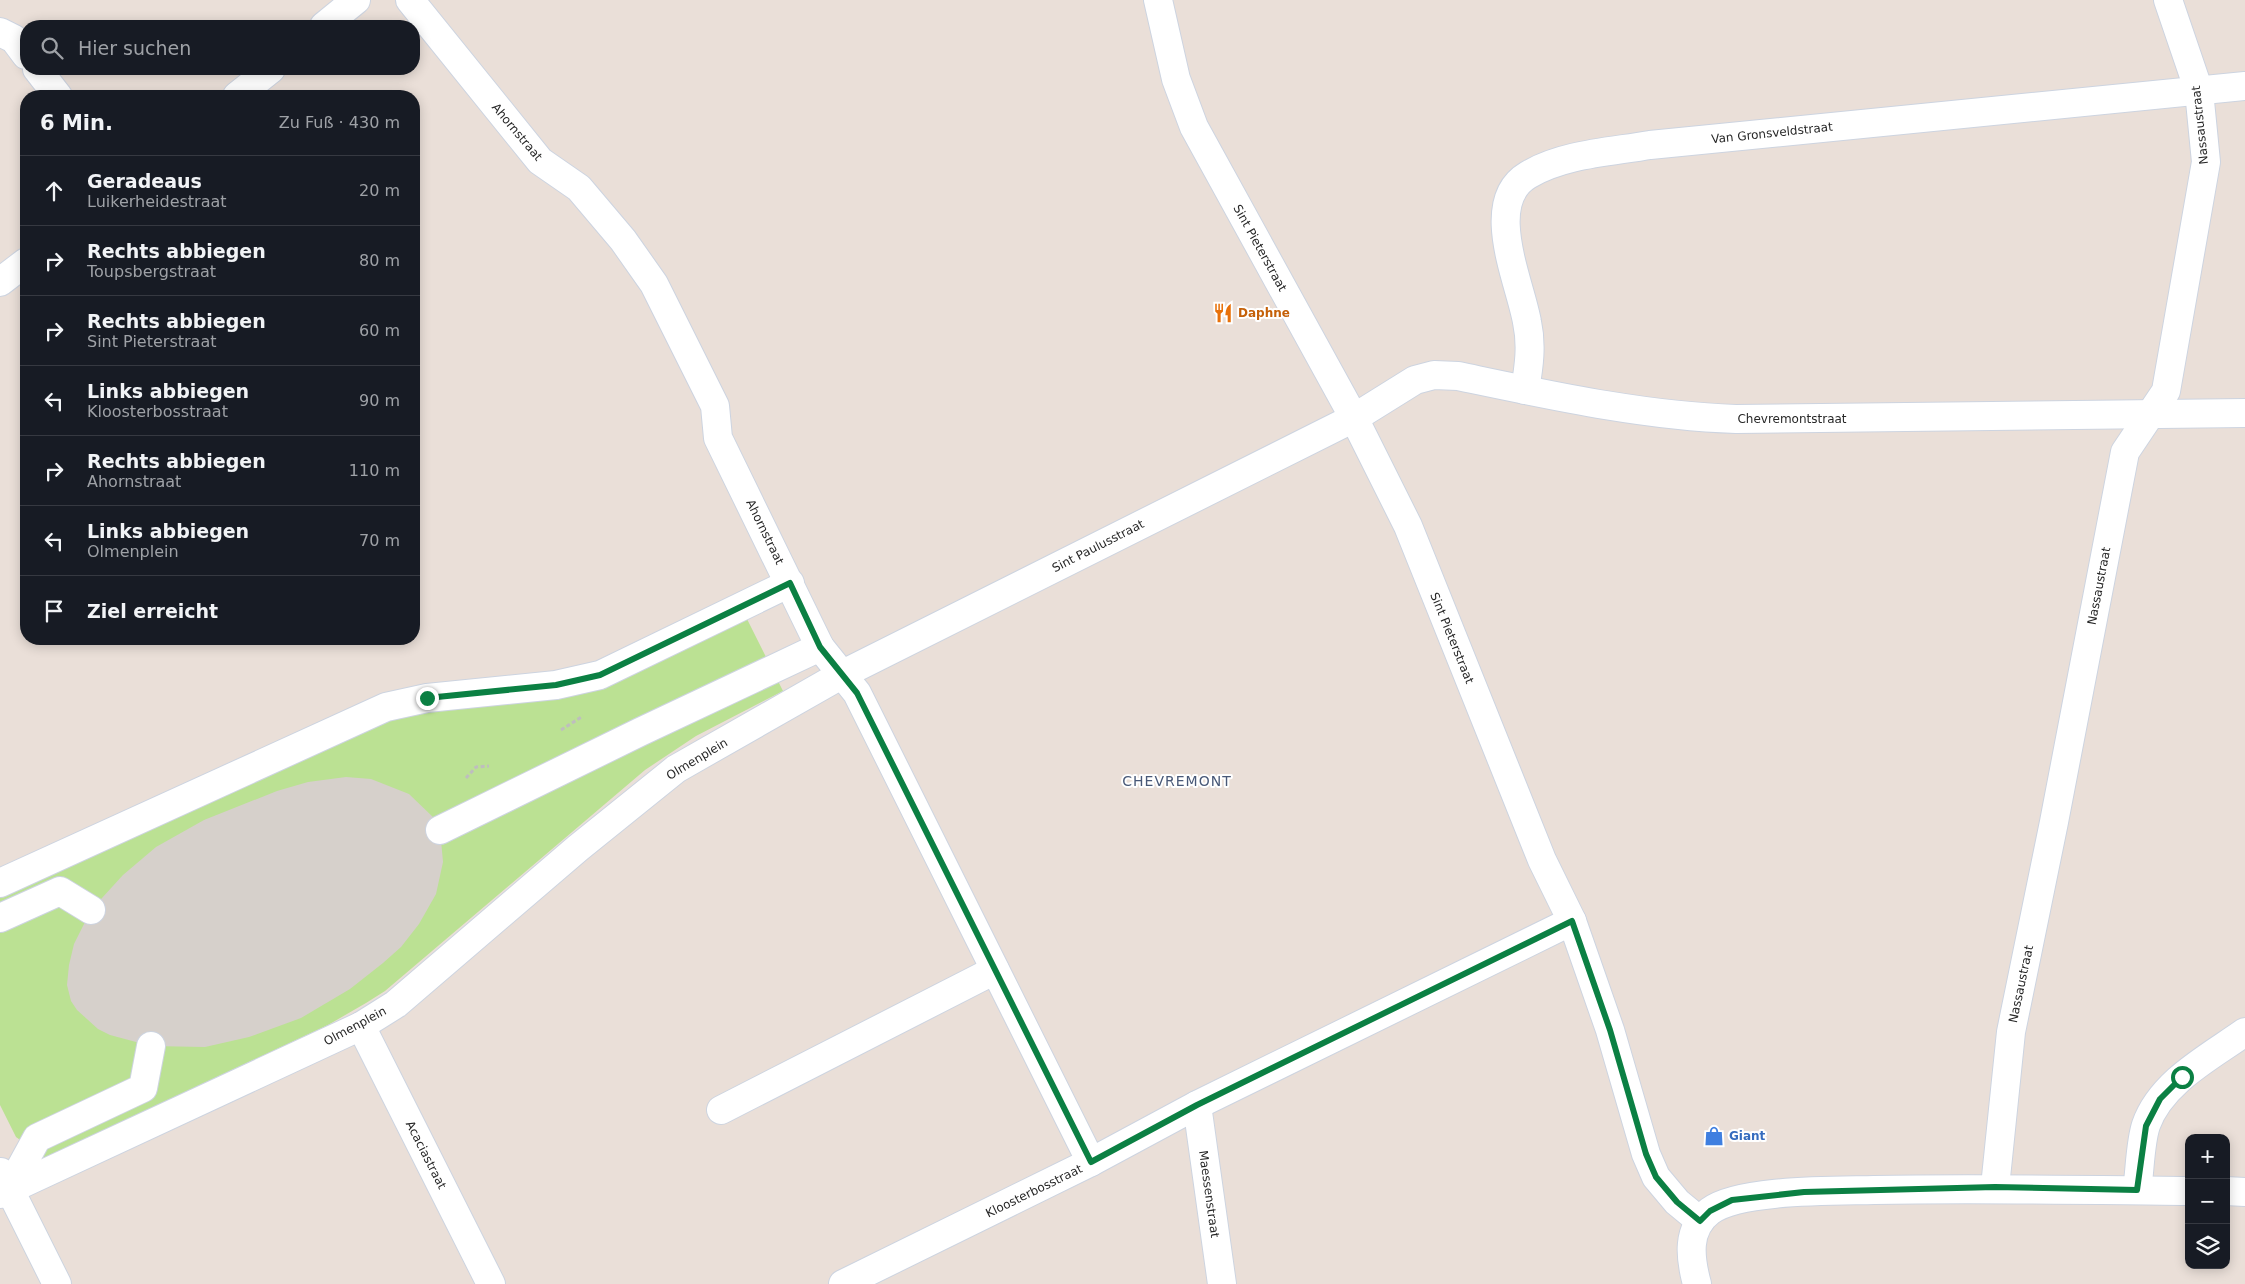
<!DOCTYPE html>
<html lang="de">
<meta charset="utf-8">
<style>
:root{--surface:#171b24;--page:#242831;--text:#f1f3f6;--muted:#9ea1a6;--line:#363941}
body{margin:0;font-family:"DejaVu Sans",sans-serif;background:var(--page);color:var(--text)}
.controls{position:absolute;right:15px;bottom:15px;display:grid;overflow:hidden;border-radius:10px;box-shadow:0 2px 12px #0003}
.controls button{width:45px;height:45px;display:grid;place-items:center;padding:0;border:0;border-bottom:1px solid var(--line);background:var(--surface);color:var(--text);font:25px sans-serif}
.stop{position:absolute;width:15px;height:15px;margin:-11px;border:4px solid #0b8043;border-radius:50%;background:#fff}
.stop.end{background:#0b8043;border-color:#fff;box-shadow:0 1px 5px #0008}
.list{margin:0;padding:0;list-style:none}
h2{display:flex;justify-content:space-between;align-items:center;height:65px;margin:0;padding:0 20px;font-size:21px}
h2 small{font-size:16px;font-weight:400;color:var(--muted)}
.list li{display:grid;grid-template-columns:32px 1fr auto;gap:15px;align-items:center;box-sizing:border-box;height:70px;padding:0 20px;border-top:1px solid var(--line)}
.list b{display:block;font-size:19px;white-space:nowrap}
.list p{margin:0;font-size:16px;white-space:nowrap;color:var(--muted)}
.list em{font-size:16px;font-style:normal;color:var(--muted)}
.icon{flex:none;width:28px;height:28px;fill:none;stroke:currentColor;stroke-width:2;stroke-linecap:round;stroke-linejoin:round}
.map{position:relative;flex:none;width:2245px;height:1284px;overflow:hidden}
.search{position:absolute;background:var(--surface);box-shadow:0 2px 12px #0003;left:20px;top:20px;width:400px;height:55px;display:flex;align-items:center;gap:12px;box-sizing:border-box;padding:0 18px;border-radius:20px;color:var(--muted);font-size:19px}
.panel{position:absolute;background:var(--surface);box-shadow:0 2px 12px #0003;left:20px;top:90px;width:400px;height:555px;border-radius:20px}
.map>svg:first-child{display:block}
.green{fill:#bbe193}
.plaza{fill:#d6d0cb}
.lines{fill:none;stroke-linecap:round;stroke-linejoin:round}
.minor-casing{stroke:#cdd4e0;stroke-width:30}
.path{stroke:#bebebe;stroke-width:3;stroke-dasharray:4 2.5;stroke-linecap:butt}
.minor{stroke:#fff;stroke-width:28}
.route{stroke:#0b8043;stroke-width:6}
.labels{text-anchor:middle;stroke-width:4;stroke-linejoin:round;paint-order:stroke}
.street-label{font-size:12px;fill:#272727;stroke:#fff}
.food-label{font-size:12px;font-weight:bold;fill:#c56008;stroke:#fff;text-anchor:start}
.shop-label{font-size:12px;font-weight:bold;fill:#366cbe;stroke:#fff;text-anchor:start}
.neighbourhood-label{font-size:14px;letter-spacing:1px;fill:#485877;stroke:#fff}
</style>
<div class="map">
<svg width="2245" height="1284" viewBox="0 0 2245 1284">
<rect width="100%" height="100%" fill="#eadfd8"/>
<polygon class="green" points="746,617 783,691 696,736 645,770 385,991 366,1003 328,1025 45,1158 16,1137 0,1105 0,894 385,717 540,695"/>
<polygon class="plaza" points="346,777 371,779 409,794 435,819 440,830 443,862 436,894 419,924 401,947 383,963 350,989 301,1018 249,1037 205,1047 151,1046 110,1035 98,1029 77,1010 71,1001 67,985 69,965 74,944 91,910 123,875 156,847 204,820 277,791 308,782"/>
<g class="lines">
<defs>
<g id="minor">
<polyline points="410,0 540,161 579,188 623,240 654,284 715,406 718,438 820,647 857,693 1091,1162"/>
<polyline points="1158,0 1176,79 1194,127 1354,418 1408,526 1542,860 1572,921 1610,1030 1646,1154 1656,1177 1677,1202 1700,1221"/>
<polyline points="324,26 356,0"/>
<polyline points="0,32 14,39 26,55"/>
<polyline points="37,69 58,96"/>
<polyline points="237,96 271,69"/>
<polyline points="0,282 26,262"/>
<path d="M1525 390C1529 366 1532 345 1527 322 1520 282 1482 202 1528 175 1563 154 1610 152 1650 145L2245 86"/>
<polyline points="440,830 640,732 820,647"/>
<polyline points="0,883 386,707 427,698 556,685 600,675 790,583"/>
<polyline points="0,918 60,891 91,910"/>
<polyline points="361,1026 491,1284"/>
<polyline points="1197,1105 1222,1284"/>
<polyline points="721,1110 995,970"/>
<polyline points="1,1172 57,1284"/>
<polyline points="1995,1187 2011,1032 2054,822 2125,452 2166,391 2206,162 2199,91 2168,0"/>
<polyline points="9,1189 37,1138 143,1088 151,1046"/>
<path d="M2137 1190C2140 1171 2140 1143 2146 1125 2161 1082 2210 1057 2245 1032"/>
<polyline points="2226,1191 2245,1192"/>
<path d="M0 1194 361 1026 396 1004 578 848 676 769 841 675 1354 418 1415 380 1434 375 1458 376C1549 395 1643 416 1736 419L2245 413"/>
<polyline points="843,1284 1091,1162 1197,1105 1572,921"/>
<path d="M1697 1284C1690 1258 1686 1229 1710 1211 1739 1189 1835 1191 1874 1190 1979 1188 2084 1190 2189 1191"/>
</g>
</defs>
<use href="#minor" class="minor-casing"/>
<g class="path">
<polyline points="561,730 583,716"/>
<polyline points="466,778 476,767 489,766"/>
</g>
<use href="#minor" class="minor"/>
</g>
<g class="lines">
<polyline class="route" points="427,698 556,685 600,675 790,583 820,647 857,693 1091,1162 1197,1105 1572,921 1610,1030 1646,1154 1656,1177 1677,1202 1700,1221 1710,1211 1732,1200 1804,1192 1995,1187 2137,1190 2146,1126 2160,1099 2182,1077"/>
</g>
<defs>
<symbol id="restaurant-bare" viewBox="-9 -9 18 18"><path d="M-5-6h1v4h1v-4h1v4h1v-4h1v5L-1.5 .5V6h-2V.5L-5-1ZM5-6V6H3V1.5H1.5Q1.5-4 5-6Z" fill="#e8710a" stroke="#fff" stroke-width="2.5" paint-order="stroke"/></symbol>
<symbol id="shop-bare" viewBox="-9 -9 18 18"><path d="M-5-2.5h2.3a2.7 3.5 0 0 1 5.4 0H5L5.5 6h-11ZM-1.5-2.5h3a1.5 2.3 0 0 0-3 0Z" fill="#3f7fe0" stroke="#fff" stroke-width="2.5" paint-order="stroke"/></symbol>
</defs>
<g fill-rule="evenodd">
<use href="#restaurant-bare" x="1209" y="299" width="28" height="28"/>
<use href="#shop-bare" x="1700" y="1122" width="28" height="28"/>
</g>
<g class="labels">
<g class="street-label">
<text transform="translate(2200 125) rotate(-96)" y="4">Nassaustraat</text>
<text transform="translate(517 132) rotate(50)" y="4">Ahornstraat</text>
<text transform="translate(1772 133) rotate(-6)" y="4">Van Gronsveldstraat</text>
<text transform="translate(1260 248) rotate(61)" y="4">Sint Pieterstraat</text>
<text x="1792" y="423">Chevremontstraat</text>
<text transform="translate(765 532) rotate(64)" y="4">Ahornstraat</text>
<text transform="translate(1098 546) rotate(-27)" y="4">Sint Paulusstraat</text>
<text transform="translate(2099 586) rotate(-79)" y="4">Nassaustraat</text>
<text transform="translate(1452 638) rotate(68)" y="4">Sint Pieterstraat</text>
<text transform="translate(697 759) rotate(-31)" y="4">Olmenplein</text>
<text transform="translate(2021 984) rotate(-78)" y="4">Nassaustraat</text>
<text transform="translate(355 1026) rotate(-28)" y="4">Olmenplein</text>
<text transform="translate(426 1155) rotate(63)" y="4">Acaciastraat</text>
<text transform="translate(1034 1191) rotate(-26)" y="4">Kloosterbosstraat</text>
<text transform="translate(1209 1194) rotate(82)" y="4">Maessenstraat</text>
</g>
<g class="food-label">
<text x="1238" y="317">Daphne</text>
</g>
<g class="shop-label">
<text x="1729" y="1140">Giant</text>
</g>
<g class="neighbourhood-label">
<text x="1177" y="786">CHEVREMONT</text>
</g>
</g>
</svg>
<div class="controls">
<button>+</button>
<button>−</button>
<button><svg class="icon" aria-label="layers" viewBox="0 0 24 24"><path d="M12 4l9 5-9 5-9-5zM3 14l9 5 9-5"/></svg></button>
</div>
<div class="stop" style="left:2182px;top:1077px"></div>
<div class="stop end" style="left:427px;top:698px"></div>
<div class="search"><svg class="icon" aria-label="search" viewBox="0 0 24 24"><circle cx="10" cy="10" r="6"/><path d="M15 15l6 6"/></svg>Hier suchen</div>
<section class="panel">
<h2>6 Min.<small>Zu Fuß · 430 m</small></h2>
<ul class="list">
<li><svg class="icon" aria-label="ahead" viewBox="0 0 24 24"><path d="M12 20V5M6 11l6-6 6 6"/></svg><div><b>Geradeaus</b><p>Luikerheidestraat</p></div><em>20 m</em></li>
<li><svg class="icon" aria-label="right" viewBox="0 0 24 24"><path d="M7 20v-9h11M14 6l5 5-5 5"/></svg><div><b>Rechts abbiegen</b><p>Toupsbergstraat</p></div><em>80 m</em></li>
<li><svg class="icon" aria-label="right" viewBox="0 0 24 24"><path d="M7 20v-9h11M14 6l5 5-5 5"/></svg><div><b>Rechts abbiegen</b><p>Sint Pieterstraat</p></div><em>60 m</em></li>
<li><svg class="icon" aria-label="left" viewBox="0 0 24 24"><path d="M17 20v-9H6M10 6l-5 5 5 5"/></svg><div><b>Links abbiegen</b><p>Kloosterbosstraat</p></div><em>90 m</em></li>
<li><svg class="icon" aria-label="right" viewBox="0 0 24 24"><path d="M7 20v-9h11M14 6l5 5-5 5"/></svg><div><b>Rechts abbiegen</b><p>Ahornstraat</p></div><em>110 m</em></li>
<li><svg class="icon" aria-label="left" viewBox="0 0 24 24"><path d="M17 20v-9H6M10 6l-5 5 5 5"/></svg><div><b>Links abbiegen</b><p>Olmenplein</p></div><em>70 m</em></li>
<li><svg class="icon" aria-label="arrive" viewBox="0 0 24 24"><path d="M6 21V4h12l-3 4 3 4H6"/></svg><div><b>Ziel erreicht</b></div></li>
</ul>
</section>
</div>
